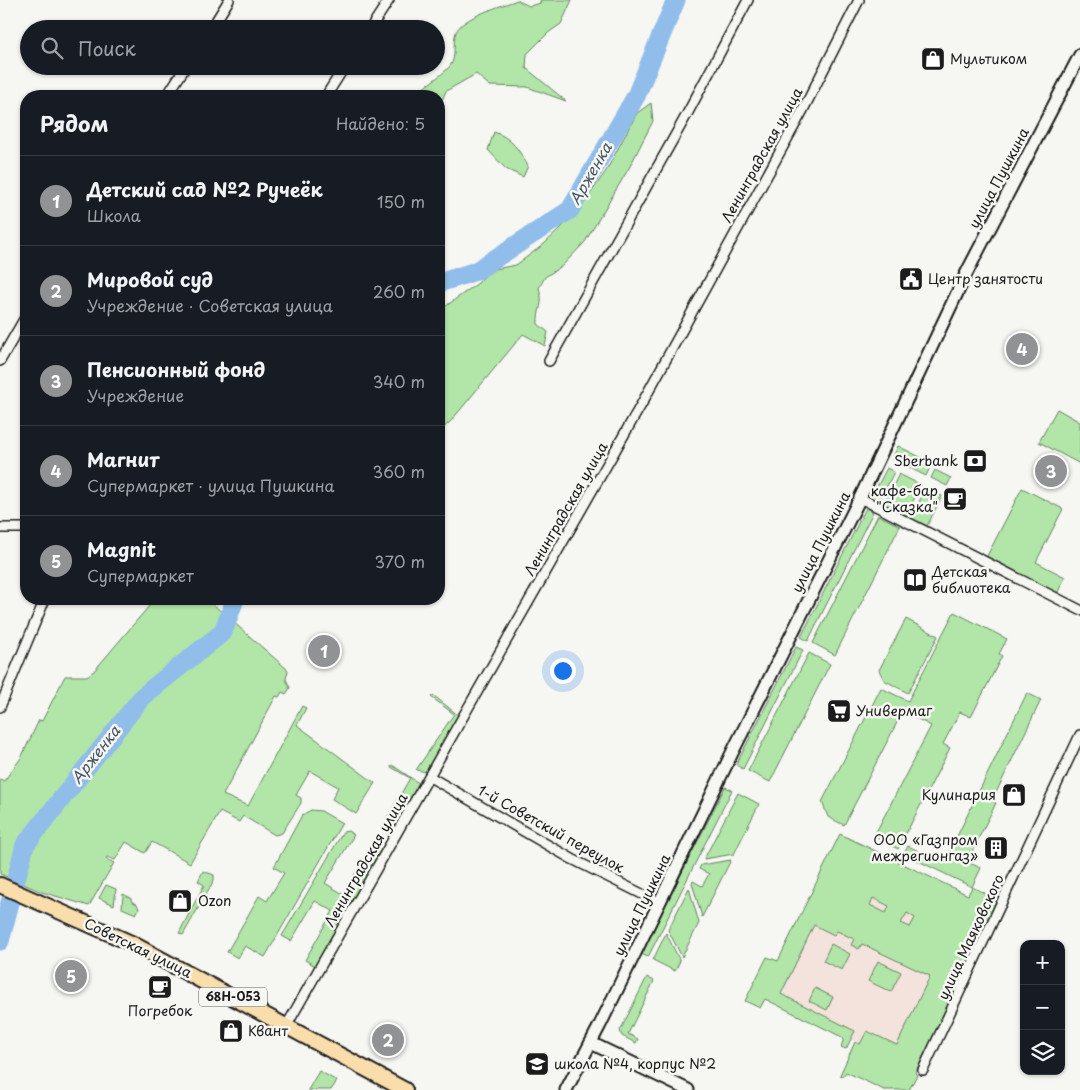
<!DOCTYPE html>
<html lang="ru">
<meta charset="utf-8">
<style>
:root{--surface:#171b24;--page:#242831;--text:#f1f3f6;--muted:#9ea1a6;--line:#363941;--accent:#919294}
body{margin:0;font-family:"Playpen Sans",sans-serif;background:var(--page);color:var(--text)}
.controls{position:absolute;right:15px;bottom:15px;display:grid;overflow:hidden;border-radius:10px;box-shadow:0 1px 4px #0004}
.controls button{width:45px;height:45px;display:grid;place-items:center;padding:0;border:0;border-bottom:1px solid var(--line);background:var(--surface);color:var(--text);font:25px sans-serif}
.you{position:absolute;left:562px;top:670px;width:18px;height:18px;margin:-12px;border:4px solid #fff;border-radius:50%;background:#1a73e8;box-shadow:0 0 0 8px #1a73e833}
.badge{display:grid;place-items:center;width:32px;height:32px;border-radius:50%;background:var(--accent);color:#fff;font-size:16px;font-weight:700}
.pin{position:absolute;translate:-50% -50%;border:2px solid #fff;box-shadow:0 1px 5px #0006}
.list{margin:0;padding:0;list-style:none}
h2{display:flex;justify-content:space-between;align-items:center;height:65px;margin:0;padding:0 20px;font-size:21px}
h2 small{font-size:16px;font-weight:400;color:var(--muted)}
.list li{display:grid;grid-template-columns:32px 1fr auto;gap:15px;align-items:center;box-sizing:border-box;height:90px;padding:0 20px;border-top:1px solid var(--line)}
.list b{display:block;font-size:19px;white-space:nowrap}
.list p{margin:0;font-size:16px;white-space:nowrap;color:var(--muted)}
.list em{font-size:16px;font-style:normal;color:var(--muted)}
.icon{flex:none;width:28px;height:28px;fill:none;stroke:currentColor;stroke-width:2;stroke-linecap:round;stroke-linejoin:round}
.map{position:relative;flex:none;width:1080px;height:1090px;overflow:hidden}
.search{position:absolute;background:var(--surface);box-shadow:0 1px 4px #0004;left:20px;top:20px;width:425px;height:55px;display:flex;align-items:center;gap:12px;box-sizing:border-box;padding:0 18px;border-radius:28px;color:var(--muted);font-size:19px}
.panel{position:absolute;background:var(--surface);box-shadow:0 1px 4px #0004;left:20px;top:90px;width:425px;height:515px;border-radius:20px}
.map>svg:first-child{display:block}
.built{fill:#f4e3dc}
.green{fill:#b1e6a8;stroke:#668162;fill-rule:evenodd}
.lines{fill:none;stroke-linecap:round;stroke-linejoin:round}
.river{stroke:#90bdea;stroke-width:19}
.street-casing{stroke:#1c1c1c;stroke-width:12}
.secondary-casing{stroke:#1c1c1c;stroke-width:15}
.primary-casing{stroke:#1c1c1c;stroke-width:18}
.street{stroke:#f6f6f2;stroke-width:9}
.secondary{stroke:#f6f6f2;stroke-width:11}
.primary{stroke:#f9ddab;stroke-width:14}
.labels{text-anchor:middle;stroke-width:5;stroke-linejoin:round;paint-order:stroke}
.shield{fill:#f6f6f2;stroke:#5d5d5c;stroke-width:1}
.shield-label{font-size:12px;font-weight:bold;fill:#1c1c1c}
.poi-label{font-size:14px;fill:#1c1c1c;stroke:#f6f6f2;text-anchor:start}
.street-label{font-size:14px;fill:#1c1c1c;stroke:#f6f6f2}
.water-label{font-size:15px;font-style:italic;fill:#455464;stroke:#f6f6f2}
</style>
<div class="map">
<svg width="1080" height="1090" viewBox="0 0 1080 1090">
<rect width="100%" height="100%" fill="#f6f6f2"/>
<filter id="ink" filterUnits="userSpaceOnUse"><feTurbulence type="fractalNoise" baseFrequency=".02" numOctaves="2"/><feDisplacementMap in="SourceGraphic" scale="10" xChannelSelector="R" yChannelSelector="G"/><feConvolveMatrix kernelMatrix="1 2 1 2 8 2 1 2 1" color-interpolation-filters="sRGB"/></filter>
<g filter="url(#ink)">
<polygon class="built" points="840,834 989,906 910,1068 761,996"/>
<g class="green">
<path d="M517 0 529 6 541 3 540 0H572L561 24 548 33 527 54 526 68 566 101 527 87 490 86 476 74 446 91 439 107V96H416C421 87 441 77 450 66 457 57 452 42 456 32 462 17 502 6 517 0Z"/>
<path d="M651 103 653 121 629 168 585 242 562 266 545 277 539 288C545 305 537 308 538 324L548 332 545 346 523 334 451 421 439 432V311L478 283 490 270 516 265 543 245 561 228 586 200 606 171 637 113Z"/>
<path d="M494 132C512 138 519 150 528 166L523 177 506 169 488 150Z"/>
<polygon points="1057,409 1080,422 1080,464 1039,442"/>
<polygon points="898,446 932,463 926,476 892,459"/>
<polygon points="887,468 894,472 878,504 870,500"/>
<polygon points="935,470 951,478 947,486 931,478"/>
<polygon points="899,474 921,485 905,517 883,506"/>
<polygon points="926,488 942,496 926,528 910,520"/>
<polygon points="1022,488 1063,509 1036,562 1065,577 1057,594 986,558"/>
<polygon points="866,508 873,512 808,641 801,637"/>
<polygon points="878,515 900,526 835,655 813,643"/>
<polygon points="155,599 207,599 288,670 286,679 290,688 286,694 282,692 279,697 276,696 223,795 248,806 302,706 306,708 297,725 375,783 356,814 332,799 338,787 310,771 296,795 301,798 301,803 282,833 275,835 243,816 239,822 220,812 190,863 152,842 145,853 126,842 115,860 107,857 106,859 114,863 89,906 42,892 0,874 0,779 4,781 21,758 39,720 42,721 65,676 87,676 94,671"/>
<polygon points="954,612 1007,639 999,654 1002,656 971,717 960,712 943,744 950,748 898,849 874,836 931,726 903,711 844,825 828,817 822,802 881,688 908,701"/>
<polygon points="906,619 938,636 908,693 884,680 879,670"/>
<polygon points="796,647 803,650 743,769 736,765"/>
<polygon points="809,653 830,664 770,782 748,771"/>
<path d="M1027 693 1041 700 992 801 996 803 967 862 981 868 972 887 999 900 915 1073 917 1075 909 1090H884L846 1072 843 1076 840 1075 855 1042 860 1044 867 1031 897 1045 930 976 862 944 859 949 851 945 854 939 837 931 834 935 814 925 781 994 855 1031 846 1049 841 1047 844 1038 765 999 760 1008 745 1001 767 957 778 961 840 834 968 895 972 887 904 854 908 846 944 863ZM873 898 889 906 886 913 870 905ZM907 913 915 918 910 927 901 923Z"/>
<polygon points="433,695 459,716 427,772 416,770 454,714 431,697"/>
<polygon points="392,765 420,784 390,834 385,832 392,820 387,818 410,778 391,767"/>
<polygon points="725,787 732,790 648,957 641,954"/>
<polygon points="738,793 759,804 734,854 704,859"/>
<polygon points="311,810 321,811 342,823 265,957 245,946 238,958 227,952 259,896 267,901 284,873 274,867 302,815"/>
<polygon points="348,831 354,835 325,883 343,894 372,845 383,851 317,967 305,960 333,911 315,901 291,941 282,936 343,832"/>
<polygon points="731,860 702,917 692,883 693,881 702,886 709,874 699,869 701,865"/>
<polygon points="203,871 214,875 214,880 183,935 179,933 204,885 198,881"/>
<polygon points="106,885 116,889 114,905 99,898"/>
<polygon points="689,888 699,923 682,957 668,930"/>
<polygon points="123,894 131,898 131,901 137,904 139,909 136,914 122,908"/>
<polygon points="666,933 680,961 675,971 653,960"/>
<polygon points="831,944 850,954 842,970 823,961"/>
<polygon points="878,961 901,972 891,992 868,981"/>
<polygon points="647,977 654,981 628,1034 638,1039 636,1043 622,1036 620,1031"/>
<polygon points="815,988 833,997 827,1010 809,1001"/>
<polygon points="319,1071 337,1081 331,1090 308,1090"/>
</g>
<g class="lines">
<g class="river">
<polyline points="439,283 476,271 570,210 636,96 676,0"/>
<polyline points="0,941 25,845 143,696 223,632 235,599"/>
</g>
<defs>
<g id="street">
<polyline points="211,29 229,0"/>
<polyline points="370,29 389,0"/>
<polyline points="167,96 186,66"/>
<polyline points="326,96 345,66"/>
<polyline points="0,361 26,316"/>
<polyline points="549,361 686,116 748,0"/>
<polyline points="860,498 1080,610"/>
<polyline points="0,528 26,528"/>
<polyline points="0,707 45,599"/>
<polyline points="430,777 572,859 660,903"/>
<polyline points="287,1025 641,405 803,110 859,0"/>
<polyline points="923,1070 1080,735"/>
</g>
<g id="secondary">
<polyline points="591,1043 688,1090"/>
<polyline points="566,1090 600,1025 732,753 860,498 967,272 1080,55"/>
</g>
<polyline id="primary" points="0,885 131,943 405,1090"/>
</defs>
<use href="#street" class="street-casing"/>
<use href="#secondary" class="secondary-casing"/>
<use href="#primary" class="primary-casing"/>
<use href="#street" class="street"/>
<use href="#secondary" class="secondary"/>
<use href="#primary" class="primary"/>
</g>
</g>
<defs>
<symbol id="shop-square" viewBox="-11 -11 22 22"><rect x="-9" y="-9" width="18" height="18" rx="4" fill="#1c1c1c" stroke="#f6f6f2"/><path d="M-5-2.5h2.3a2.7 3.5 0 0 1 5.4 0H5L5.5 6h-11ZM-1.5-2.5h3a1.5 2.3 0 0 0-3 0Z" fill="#fff"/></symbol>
<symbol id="civic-square" viewBox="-11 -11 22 22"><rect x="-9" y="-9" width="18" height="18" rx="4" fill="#1c1c1c" stroke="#f6f6f2"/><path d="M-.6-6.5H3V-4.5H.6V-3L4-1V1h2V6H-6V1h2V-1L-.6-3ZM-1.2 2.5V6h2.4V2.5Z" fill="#fff"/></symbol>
<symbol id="bank-square" viewBox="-11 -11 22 22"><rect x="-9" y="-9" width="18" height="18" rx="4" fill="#1c1c1c" stroke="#f6f6f2"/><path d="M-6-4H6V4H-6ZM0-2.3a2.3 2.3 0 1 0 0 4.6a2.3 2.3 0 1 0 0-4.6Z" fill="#fff"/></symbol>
<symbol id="cafe-square" viewBox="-11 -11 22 22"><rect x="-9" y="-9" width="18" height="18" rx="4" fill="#1c1c1c" stroke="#f6f6f2"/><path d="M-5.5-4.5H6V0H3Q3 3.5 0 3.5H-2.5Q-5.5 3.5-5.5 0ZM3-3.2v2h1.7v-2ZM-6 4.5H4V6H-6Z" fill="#fff"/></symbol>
<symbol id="library-square" viewBox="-11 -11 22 22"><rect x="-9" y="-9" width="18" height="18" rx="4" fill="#1c1c1c" stroke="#f6f6f2"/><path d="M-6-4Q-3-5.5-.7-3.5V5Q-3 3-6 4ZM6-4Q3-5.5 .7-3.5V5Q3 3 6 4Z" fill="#fff"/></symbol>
<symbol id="supermarket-square" viewBox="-11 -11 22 22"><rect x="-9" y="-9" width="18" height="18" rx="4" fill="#1c1c1c" stroke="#f6f6f2"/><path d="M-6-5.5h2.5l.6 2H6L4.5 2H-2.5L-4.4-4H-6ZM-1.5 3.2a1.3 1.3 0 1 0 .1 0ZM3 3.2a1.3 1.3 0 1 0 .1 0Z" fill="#fff"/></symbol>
<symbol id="building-square" viewBox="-11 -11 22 22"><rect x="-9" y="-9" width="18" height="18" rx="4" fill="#1c1c1c" stroke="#f6f6f2"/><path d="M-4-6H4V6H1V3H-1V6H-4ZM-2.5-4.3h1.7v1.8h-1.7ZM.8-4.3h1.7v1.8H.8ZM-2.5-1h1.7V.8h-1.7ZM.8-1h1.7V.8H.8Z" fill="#fff"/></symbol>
<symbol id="school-square" viewBox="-11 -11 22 22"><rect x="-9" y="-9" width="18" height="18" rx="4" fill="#1c1c1c" stroke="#f6f6f2"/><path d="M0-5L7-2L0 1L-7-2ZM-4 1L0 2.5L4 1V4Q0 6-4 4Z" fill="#fff"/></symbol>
</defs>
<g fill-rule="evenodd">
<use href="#shop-square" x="919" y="45" width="28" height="28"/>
<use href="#civic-square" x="897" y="265" width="28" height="28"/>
<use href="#bank-square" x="961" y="447" width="28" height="28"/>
<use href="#cafe-square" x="941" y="485" width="28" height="28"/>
<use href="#library-square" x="901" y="566" width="28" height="28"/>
<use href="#supermarket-square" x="825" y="697" width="28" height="28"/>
<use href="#shop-square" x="1000" y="781" width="28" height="28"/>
<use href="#building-square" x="982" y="834" width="28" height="28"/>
<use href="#shop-square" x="166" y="887" width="28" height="28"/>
<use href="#cafe-square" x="146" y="973" width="28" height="28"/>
<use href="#shop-square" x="217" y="1017" width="28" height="28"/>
<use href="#school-square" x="523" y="1050" width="28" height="28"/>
</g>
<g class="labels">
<rect class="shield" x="199" y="987.5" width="68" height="19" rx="4"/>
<g class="shield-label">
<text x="233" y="1001">68Н-053</text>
</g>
<g class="poi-label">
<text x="950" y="64">Мультиком</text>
<text x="928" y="284">Центр занятости</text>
<text x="958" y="466" text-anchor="end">Sberbank</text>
<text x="938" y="496" text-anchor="end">кафе-бар<tspan x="938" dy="16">"Сказка"</tspan></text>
<text x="932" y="577">Детская<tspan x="932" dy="16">библиотека</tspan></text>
<text x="856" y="716">Универмаг</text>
<text x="996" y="800" text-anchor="end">Кулинария</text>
<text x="978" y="845" text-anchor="end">ООО «Газпром<tspan x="978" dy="16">межрегионгаз»</tspan></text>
<text x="198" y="906">Ozon</text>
<text x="160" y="1016" text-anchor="middle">Погребок</text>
<text x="248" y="1036">Квант</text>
<text x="554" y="1069">школа №4, корпус №2</text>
</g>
<g class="street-label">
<text transform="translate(762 155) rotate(-61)" y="5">Ленинградская улица</text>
<text transform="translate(999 178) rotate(-62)" y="5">улица Пушкина</text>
<text transform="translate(566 509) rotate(-60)" y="5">Ленинградская улица</text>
<text transform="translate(821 542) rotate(-63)" y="5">улица Пушкина</text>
<text transform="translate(551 829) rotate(29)" y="5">1-й Советский переулок</text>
<text transform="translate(366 860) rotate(-60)" y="5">Ленинградская улица</text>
<text transform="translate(642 905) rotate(-64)" y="5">улица Пушкина</text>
<text transform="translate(971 937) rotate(-65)" y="5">улица Маяковского</text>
<text transform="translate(138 948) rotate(26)" y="5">Советская улица</text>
</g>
<g class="water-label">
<text transform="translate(591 174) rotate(-60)" y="5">Арженка</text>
<text transform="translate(96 755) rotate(-52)" y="5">Арженка</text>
</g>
</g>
</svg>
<div class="controls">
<button>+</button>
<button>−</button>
<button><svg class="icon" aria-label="layers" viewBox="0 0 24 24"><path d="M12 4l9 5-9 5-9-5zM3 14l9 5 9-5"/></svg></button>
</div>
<div class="you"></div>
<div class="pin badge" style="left:324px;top:651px">1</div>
<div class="pin badge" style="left:388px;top:1040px">2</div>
<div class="pin badge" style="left:1051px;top:471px">3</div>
<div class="pin badge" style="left:1022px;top:349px">4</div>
<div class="pin badge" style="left:71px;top:976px">5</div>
<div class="search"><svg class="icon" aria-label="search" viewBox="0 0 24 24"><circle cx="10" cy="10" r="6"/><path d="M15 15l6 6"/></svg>Поиск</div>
<section class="panel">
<h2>Рядом<small>Найдено: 5</small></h2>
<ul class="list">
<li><span class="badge">1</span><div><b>Детский сад №2 Ручеёк</b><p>Школа</p></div><em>150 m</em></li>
<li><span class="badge">2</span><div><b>Мировой суд</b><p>Учреждение · Советская улица</p></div><em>260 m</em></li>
<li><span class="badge">3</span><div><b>Пенсионный фонд</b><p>Учреждение</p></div><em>340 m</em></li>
<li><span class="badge">4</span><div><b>Магнит</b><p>Супермаркет · улица Пушкина</p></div><em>360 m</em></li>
<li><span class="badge">5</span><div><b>Magnit</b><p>Супермаркет</p></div><em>370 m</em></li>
</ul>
</section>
</div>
